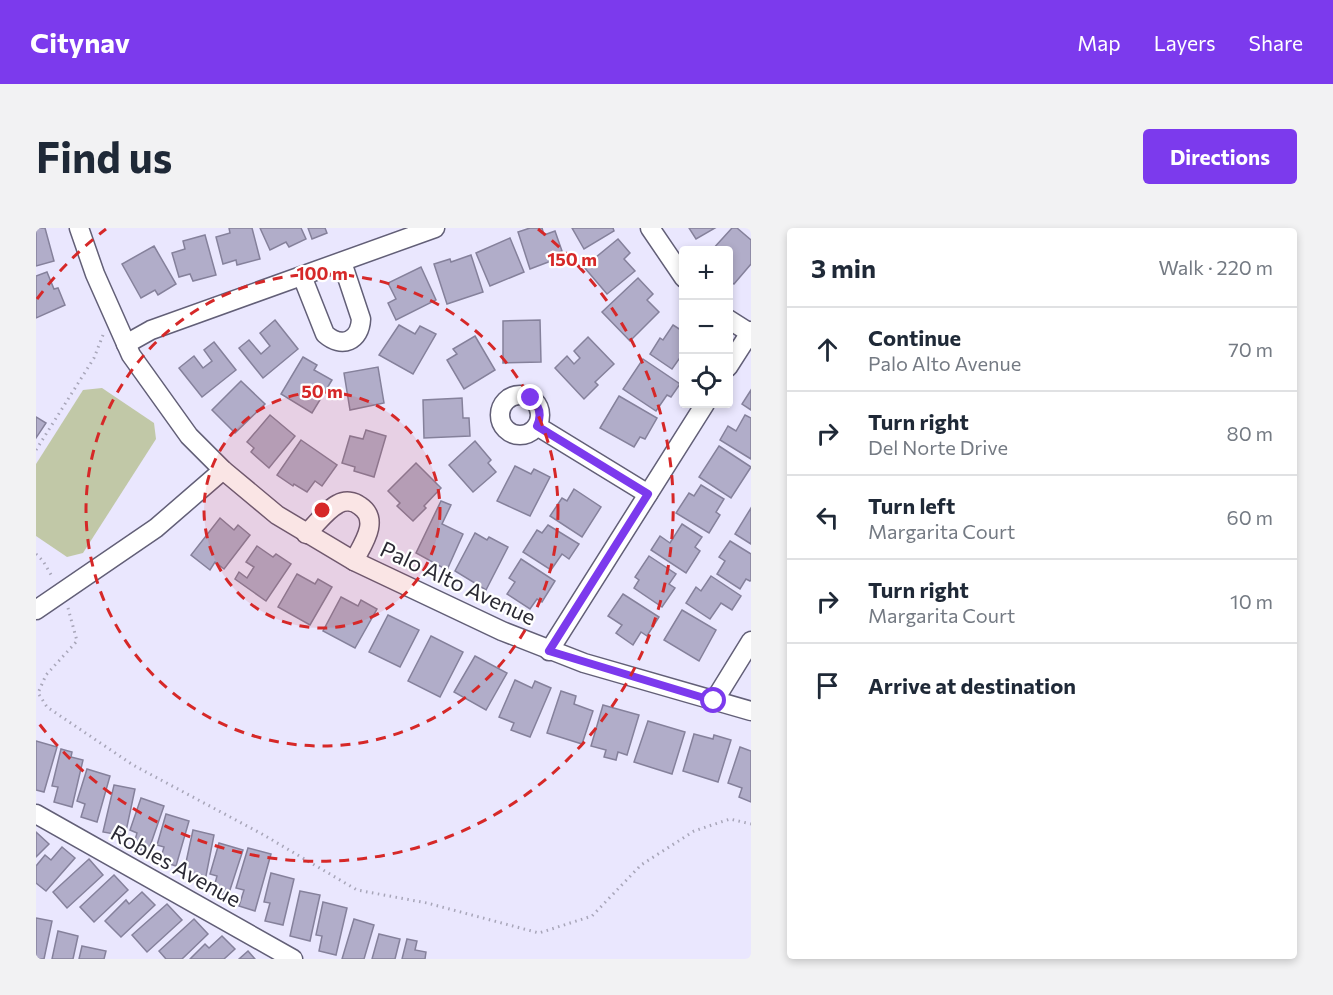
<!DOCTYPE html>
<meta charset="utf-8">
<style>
:root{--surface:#fff;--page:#f2f2f3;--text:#1f2937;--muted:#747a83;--line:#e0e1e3;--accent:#7c3aed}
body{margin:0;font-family:Commissioner,sans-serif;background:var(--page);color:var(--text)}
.controls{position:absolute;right:18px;top:18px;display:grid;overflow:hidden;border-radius:6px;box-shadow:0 3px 9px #0003}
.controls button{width:54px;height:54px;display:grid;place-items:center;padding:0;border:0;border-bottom:2px solid var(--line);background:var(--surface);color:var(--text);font:30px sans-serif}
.stop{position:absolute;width:18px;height:18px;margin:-14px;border:4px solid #7c3aed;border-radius:50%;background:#fff}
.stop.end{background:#7c3aed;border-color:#fff;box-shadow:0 2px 6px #0008}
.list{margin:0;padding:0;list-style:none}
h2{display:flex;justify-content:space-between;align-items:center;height:78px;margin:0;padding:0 24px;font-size:26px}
h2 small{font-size:20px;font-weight:400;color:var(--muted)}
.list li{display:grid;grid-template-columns:39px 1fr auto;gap:18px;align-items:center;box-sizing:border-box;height:84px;padding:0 24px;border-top:2px solid var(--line)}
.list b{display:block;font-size:22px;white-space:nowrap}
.list p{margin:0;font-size:20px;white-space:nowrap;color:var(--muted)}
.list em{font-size:20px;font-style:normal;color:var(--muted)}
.icon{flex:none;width:33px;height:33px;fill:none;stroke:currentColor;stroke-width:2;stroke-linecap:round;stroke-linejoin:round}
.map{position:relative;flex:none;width:715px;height:731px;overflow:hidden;border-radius:6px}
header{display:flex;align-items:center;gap:36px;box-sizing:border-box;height:84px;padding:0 30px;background:var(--accent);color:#fff}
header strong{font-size:28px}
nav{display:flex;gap:33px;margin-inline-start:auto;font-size:21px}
.intro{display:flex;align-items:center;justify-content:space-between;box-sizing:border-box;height:144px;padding:0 36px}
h1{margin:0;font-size:42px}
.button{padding:15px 27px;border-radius:6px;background:var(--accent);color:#fff;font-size:21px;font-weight:700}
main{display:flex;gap:36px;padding:0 36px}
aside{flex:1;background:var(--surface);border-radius:6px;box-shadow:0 3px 9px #0003}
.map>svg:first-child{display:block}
.green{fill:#c1c8a7}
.building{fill:#b1adc9;stroke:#85819b;stroke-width:1.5}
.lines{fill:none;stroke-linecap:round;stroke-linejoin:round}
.minor-casing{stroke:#625f77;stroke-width:21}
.path{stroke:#a8a6b9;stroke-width:3;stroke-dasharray:1.5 4.5;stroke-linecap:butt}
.minor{stroke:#fff;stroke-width:18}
.route{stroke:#7c3aed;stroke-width:8}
.ring{fill:none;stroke:#d62828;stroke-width:3;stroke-dasharray:10 8}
.labels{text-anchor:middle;stroke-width:4.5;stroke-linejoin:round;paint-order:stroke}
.street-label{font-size:22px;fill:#2b2a34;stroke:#fff}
.centre{fill:#d62828;stroke:#fff;stroke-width:3}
.ring-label{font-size:18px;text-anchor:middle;font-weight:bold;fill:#d62828;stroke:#fff;stroke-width:4.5;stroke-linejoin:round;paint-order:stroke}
</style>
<header>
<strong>Citynav</strong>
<nav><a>Map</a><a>Layers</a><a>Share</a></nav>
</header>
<div class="intro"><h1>Find us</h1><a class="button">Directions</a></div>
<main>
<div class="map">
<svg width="715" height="731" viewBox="0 0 715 731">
<rect width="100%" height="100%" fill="#eae7fe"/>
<polygon class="green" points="66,160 118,195 120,211 47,325 31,329 0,308 0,236 47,162"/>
<g class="building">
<polygon points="0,0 9,0 18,33 0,38"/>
<polygon points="193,0 216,0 224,31 201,37 200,32 187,36 180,9 194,5"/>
<polygon points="224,0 265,0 270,11 253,19 250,14 234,22"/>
<polygon points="272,0 289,0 291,5 276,11"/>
<polygon points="494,0 506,0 508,7 519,3 526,23 513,27 515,33 494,41 482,4"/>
<polygon points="536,0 577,0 578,3 548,21"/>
<polygon points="653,0 679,0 660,11"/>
<polygon points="696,0 701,0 715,12 715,36 698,56 692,52 692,22 676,22"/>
<polygon points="169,7 180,47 157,53 154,46 143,49 136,25 149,21 147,13"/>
<polygon points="474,10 488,44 454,58 440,25"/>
<polygon points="582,11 594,25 588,31 599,43 571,66 548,39"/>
<polygon points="118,18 140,56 122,67 119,62 105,70 86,36"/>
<polygon points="435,27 447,64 411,76 398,36 414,31 415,34"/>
<polygon points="385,39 400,72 360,92 352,75 360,71 352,55"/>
<polygon points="11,44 18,61 22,60 29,77 0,90 0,48"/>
<polygon points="602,50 617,66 611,72 623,84 594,113 566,84"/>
<polygon points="239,92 262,121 227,150 203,120 213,112 225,126 234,118 224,105"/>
<polygon points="504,92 505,134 467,135 467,93"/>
<polygon points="363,97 379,106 384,98 400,106 377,146 343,127"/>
<polygon points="637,97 648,104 648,124 636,141 614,126 624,110 627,112"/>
<polygon points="439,108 459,142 428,161 411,132 421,126 417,121"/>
<polygon points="552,109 578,136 559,154 562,157 548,171 519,140 531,128 538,136 544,130 538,123"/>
<polygon points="178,114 200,142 166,169 143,140 158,128 167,140 176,133 168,122"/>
<polygon points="267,129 281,137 278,142 296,152 276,185 245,166"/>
<polygon points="607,131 644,156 635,169 631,167 620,183 587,161"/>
<polygon points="342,139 348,175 314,182 308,145"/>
<polygon points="205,153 229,176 199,205 176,182"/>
<polygon points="715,162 715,182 706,176"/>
<polygon points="583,168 621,190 609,211 604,209 598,219 564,200"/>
<polygon points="426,170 427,190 433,190 434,208 388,210 387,172"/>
<polygon points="234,187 259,208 233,240 215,224 218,220 211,214"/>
<polygon points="709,187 715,190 715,231 684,212 692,198 700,203"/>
<polygon points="0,189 10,195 0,210"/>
<polygon points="330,202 350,208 338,249 318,243 319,239 306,235 314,208 327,211"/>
<polygon points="265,212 301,237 286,258 279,253 271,264 258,256 257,258 241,247"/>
<polygon points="439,213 455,232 452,235 460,244 437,264 413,237"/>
<polygon points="683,218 715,239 695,270 663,249"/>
<polygon points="380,235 405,260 388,278 390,280 377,293 361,278 364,275 352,263"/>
<polygon points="479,238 495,246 498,241 514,249 494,288 461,273"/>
<polygon points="665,257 688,271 680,284 684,287 673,305 640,285 653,265 658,268"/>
<polygon points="538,261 565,279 546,309 514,288 526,270 531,273"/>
<polygon points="405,273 415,277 406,296 427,306 411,342 380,325"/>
<polygon points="715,280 715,316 699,306"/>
<polygon points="184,290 198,302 202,297 214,307 188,341 179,334 174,342 155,327"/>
<polygon points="646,296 666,309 659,319 664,323 650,345 615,322 624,308 634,315"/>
<polygon points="512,297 543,316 533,331 526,326 515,342 487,324 501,302 506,305"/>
<polygon points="439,305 451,312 453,309 472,319 450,362 419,343"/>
<polygon points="694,313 715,326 715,352 714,353 710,351 704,361 681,346 689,333 683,329"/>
<polygon points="221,318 237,329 240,326 255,336 230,373 199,351 203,344 211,350 218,339 210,334"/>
<polygon points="613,328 640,346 633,356 639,360 626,379 598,360 603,352 599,349"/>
<polygon points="485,331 519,353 506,374 501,371 494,381 471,366 479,354 473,350"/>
<polygon points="261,346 279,356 282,351 296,359 274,397 242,379"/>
<polygon points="675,348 705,368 696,382 685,375 674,391 650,375 660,359 665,363"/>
<polygon points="587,366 623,389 611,408 605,404 597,417 580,405 586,397 572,388"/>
<polygon points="305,369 322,378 325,372 341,381 319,420 287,403"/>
<polygon points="646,382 680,402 663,433 628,412"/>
<polygon points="352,387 383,402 364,439 333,424"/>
<polygon points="395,408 427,424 404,469 372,453"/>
<polygon points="439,428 471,445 450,482 418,464"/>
<polygon points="479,452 496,460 499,453 515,460 494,509 475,502 478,495 463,489"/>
<polygon points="525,463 540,468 538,476 557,483 546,516 511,505"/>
<polygon points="567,477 603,487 591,527 582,524 580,532 568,529 570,522 555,518"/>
<polygon points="612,493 649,504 636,546 598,534"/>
<polygon points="658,506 677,511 678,507 695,512 682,554 647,543"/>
<polygon points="0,513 21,519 8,564 0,562"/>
<polygon points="704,519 715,523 715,574 703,569 706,560 692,555"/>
<polygon points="25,521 36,524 35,529 47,532 36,579 18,574 22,559 16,558"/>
<polygon points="51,541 74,548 61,594 45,589 49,576 41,573"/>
<polygon points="78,557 99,561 89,608 67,604"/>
<polygon points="105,570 128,578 112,624 97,619 101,605 94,602"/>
<polygon points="130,586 153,593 140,638 124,633 128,619 121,617"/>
<polygon points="157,602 178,607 169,653 147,648"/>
<polygon points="0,604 13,616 0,629"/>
<polygon points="183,615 207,622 192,668 177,663 181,648 174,646"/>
<polygon points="26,619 39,630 10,663 0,655 0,638 9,627 15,632"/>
<polygon points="212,620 235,626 219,683 203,678 208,662 200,660"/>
<polygon points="53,631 67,647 31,680 17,664"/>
<polygon points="235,645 258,651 247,697 229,693 234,675 228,674"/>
<polygon points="78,647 92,662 58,694 44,679"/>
<polygon points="264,663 284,667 274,713 254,708"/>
<polygon points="106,664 119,677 85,709 69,693 90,672 93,676"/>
<polygon points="287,674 311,680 300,727 283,723 286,708 280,707"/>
<polygon points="131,676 146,692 111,724 96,707"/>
<polygon points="0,690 16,693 8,731 0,731"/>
<polygon points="158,691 172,706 146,731 130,731 123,723"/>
<polygon points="318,691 338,697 328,731 306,731"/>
<polygon points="22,703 42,708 37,731 16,731"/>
<polygon points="343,706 364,711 359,731 336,731"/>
<polygon points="186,708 199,721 188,731 154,731 169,716 173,720"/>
<polygon points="371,711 381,713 379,722 390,724 389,731 366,731"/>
<polygon points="46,718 70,723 68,731 43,731"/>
<polygon points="212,723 219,731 203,731"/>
</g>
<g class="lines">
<defs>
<g id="minor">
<polyline points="43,0 59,46 95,127 153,208 187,242 241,287 318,333 466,403 548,435 715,483"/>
<polyline points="614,0 648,50"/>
<path d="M266 48 289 106C306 121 324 113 325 91L306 34"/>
<polyline points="692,91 714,105"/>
<polyline points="90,116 115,102 399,0"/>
<polyline points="692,139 715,103"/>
<circle cx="484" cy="187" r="20"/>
<polyline points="501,198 612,266"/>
<path d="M270 306C280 297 290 282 302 276 309 272 318 273 324 278 345 292 326 317 318 333"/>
<polyline points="0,382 120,300 187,242"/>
<polyline points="513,423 669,176"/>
<polyline points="678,473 715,413"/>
<polyline points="0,586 257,731"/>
</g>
</defs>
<use href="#minor" class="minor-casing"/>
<g class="path">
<polyline points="0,222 58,130 67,107"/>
<polyline points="0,326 7,333 17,350"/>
<polyline points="32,380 41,413 10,447 2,465 11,479 97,537 226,606 321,662 391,675 503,705 556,688 605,637 658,603 694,591 715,596"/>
</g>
<use href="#minor" class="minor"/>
</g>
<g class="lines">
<path class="route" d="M495 170C504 178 506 187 501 198L612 266 513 423 678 473"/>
</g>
<circle cx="286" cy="282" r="118" fill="#d62828" fill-opacity=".12"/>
<g class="ring">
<circle cx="286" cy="282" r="118"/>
<circle cx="286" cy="282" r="236"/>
<path d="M1 71A354 354 0 0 1 70 1M502 1A354 354 0 1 1 1 493"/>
</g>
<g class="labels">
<g class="street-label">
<text transform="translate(422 355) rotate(25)" y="8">Palo Alto Avenue</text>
<text transform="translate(140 638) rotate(29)" y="8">Robles Avenue</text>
</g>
</g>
<circle cx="286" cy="282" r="9" class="centre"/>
<g class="ring-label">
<text x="536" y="38">150 m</text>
<text x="286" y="52">100 m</text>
<text x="286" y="170">50 m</text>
</g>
</svg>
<div class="controls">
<button>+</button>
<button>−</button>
<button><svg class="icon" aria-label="locate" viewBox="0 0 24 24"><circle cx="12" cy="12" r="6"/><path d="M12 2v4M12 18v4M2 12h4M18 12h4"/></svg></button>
</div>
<div class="stop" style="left:678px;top:473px"></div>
<div class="stop end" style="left:495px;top:170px"></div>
</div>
<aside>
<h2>3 min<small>Walk · 220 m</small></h2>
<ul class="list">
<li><svg class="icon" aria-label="ahead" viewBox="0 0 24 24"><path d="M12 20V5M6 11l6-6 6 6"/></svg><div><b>Continue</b><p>Palo Alto Avenue</p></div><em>70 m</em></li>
<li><svg class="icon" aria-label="right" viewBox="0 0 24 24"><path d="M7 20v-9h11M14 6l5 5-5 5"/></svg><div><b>Turn right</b><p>Del Norte Drive</p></div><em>80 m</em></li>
<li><svg class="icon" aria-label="left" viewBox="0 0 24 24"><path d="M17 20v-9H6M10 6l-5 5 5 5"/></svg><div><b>Turn left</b><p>Margarita Court</p></div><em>60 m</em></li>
<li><svg class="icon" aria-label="right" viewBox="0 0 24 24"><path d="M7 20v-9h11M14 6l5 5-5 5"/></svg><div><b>Turn right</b><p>Margarita Court</p></div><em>10 m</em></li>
<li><svg class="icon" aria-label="arrive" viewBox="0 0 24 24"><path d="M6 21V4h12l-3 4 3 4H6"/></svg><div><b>Arrive at destination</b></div></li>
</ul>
</aside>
</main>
